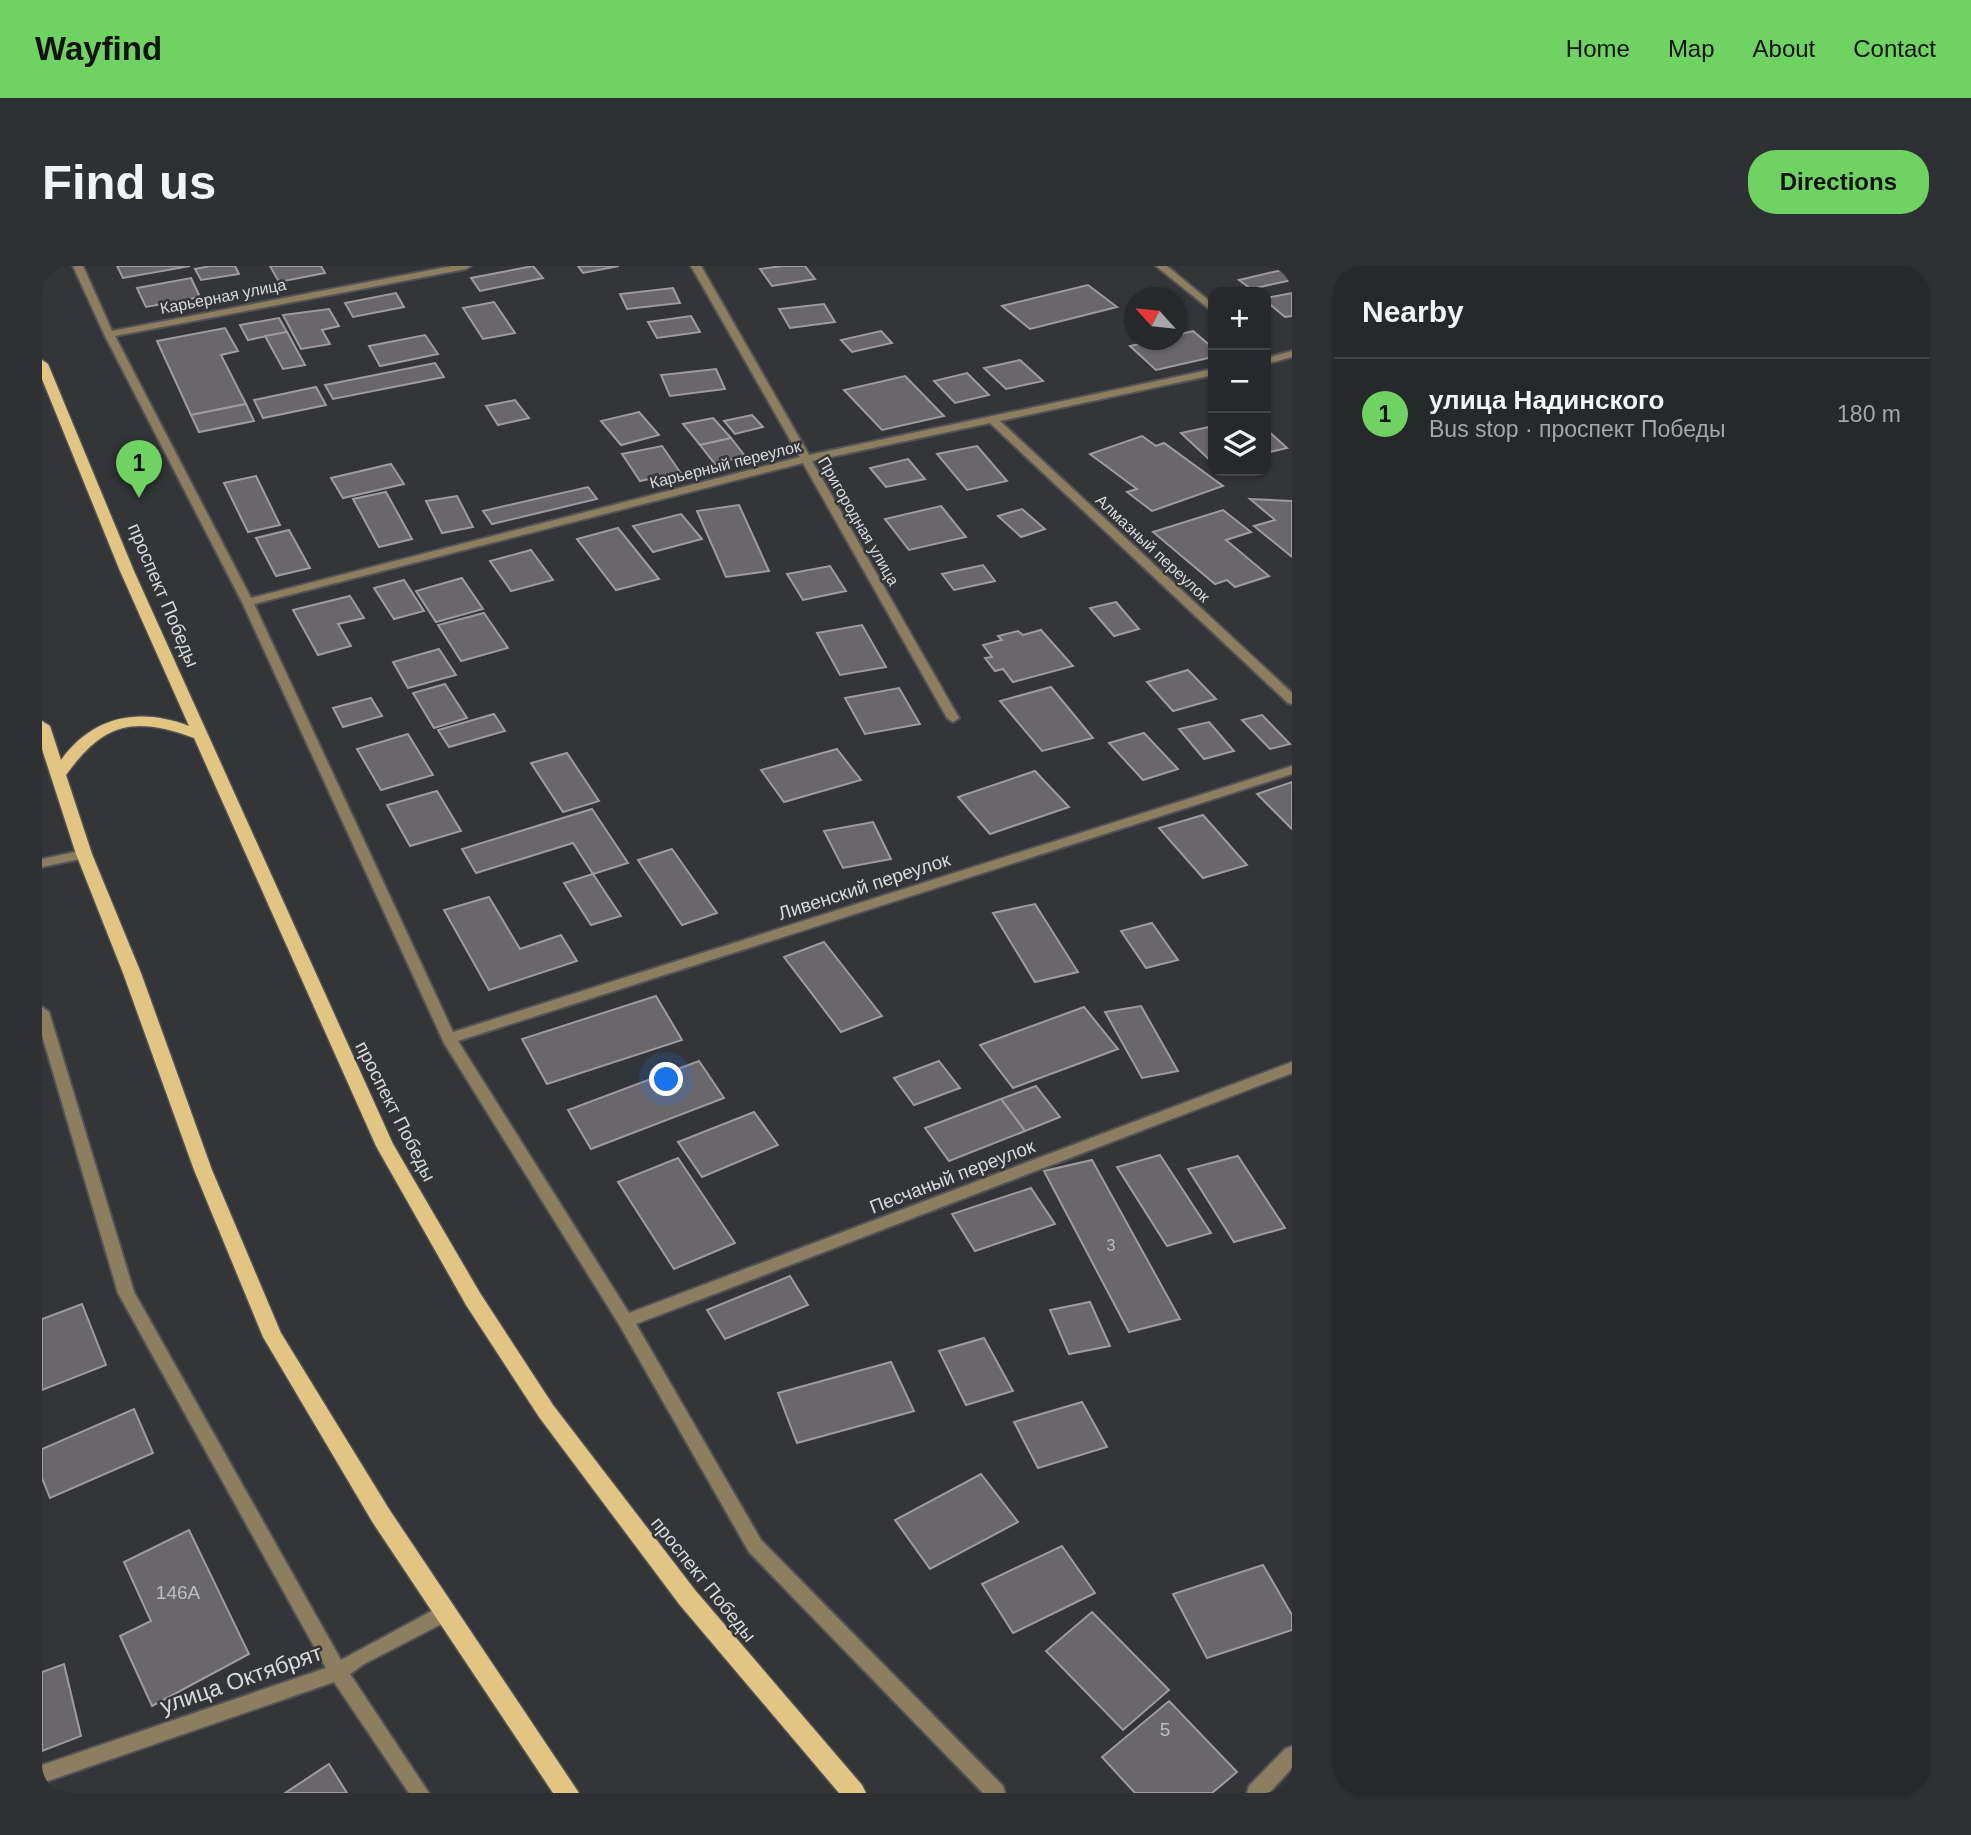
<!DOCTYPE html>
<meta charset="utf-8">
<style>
:root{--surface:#27282b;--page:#2f3033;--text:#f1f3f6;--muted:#a4a6a9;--line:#434447;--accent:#6ed360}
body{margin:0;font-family:Helvetica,sans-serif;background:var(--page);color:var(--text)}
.controls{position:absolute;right:21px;top:21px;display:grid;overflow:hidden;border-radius:14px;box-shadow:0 2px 5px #0004}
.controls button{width:63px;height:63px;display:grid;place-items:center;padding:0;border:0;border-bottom:2px solid var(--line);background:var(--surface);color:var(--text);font:35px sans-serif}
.compass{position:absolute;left:1082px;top:21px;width:63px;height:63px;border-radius:50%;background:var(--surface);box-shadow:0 2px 5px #0004;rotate:297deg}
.you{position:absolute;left:625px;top:814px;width:24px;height:24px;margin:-18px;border:5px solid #fff;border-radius:50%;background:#1a73e8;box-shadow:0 0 0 10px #1a73e833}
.badge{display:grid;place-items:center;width:46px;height:46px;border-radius:50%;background:var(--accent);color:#111;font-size:23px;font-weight:700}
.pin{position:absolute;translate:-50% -58px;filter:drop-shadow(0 2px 4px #0008)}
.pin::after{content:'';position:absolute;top:37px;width:24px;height:21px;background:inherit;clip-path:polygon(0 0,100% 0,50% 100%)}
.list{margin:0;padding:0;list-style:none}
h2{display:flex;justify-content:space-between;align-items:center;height:91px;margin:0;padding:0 28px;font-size:30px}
h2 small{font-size:23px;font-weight:400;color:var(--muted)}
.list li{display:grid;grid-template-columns:46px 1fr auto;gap:21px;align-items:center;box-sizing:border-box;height:112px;padding:0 28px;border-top:2px solid var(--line)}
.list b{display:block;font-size:26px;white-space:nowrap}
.list p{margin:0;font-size:23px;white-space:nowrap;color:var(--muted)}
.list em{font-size:23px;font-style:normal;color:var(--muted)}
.icon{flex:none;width:38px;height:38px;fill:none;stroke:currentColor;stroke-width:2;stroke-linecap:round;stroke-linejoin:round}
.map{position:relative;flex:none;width:1250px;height:1527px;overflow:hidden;border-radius:28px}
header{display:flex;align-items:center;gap:42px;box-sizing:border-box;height:98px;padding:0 35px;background:var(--accent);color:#111}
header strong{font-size:33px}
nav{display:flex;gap:38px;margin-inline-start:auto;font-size:24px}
.intro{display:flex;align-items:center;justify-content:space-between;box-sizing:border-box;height:168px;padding:0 42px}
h1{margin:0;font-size:49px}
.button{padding:18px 32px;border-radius:28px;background:var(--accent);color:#111;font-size:24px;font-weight:700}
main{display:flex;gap:42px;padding:0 42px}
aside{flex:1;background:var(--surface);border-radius:28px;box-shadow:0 2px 5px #0004}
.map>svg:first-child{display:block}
.building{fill:#6a676b;stroke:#9e9ba0;stroke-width:2}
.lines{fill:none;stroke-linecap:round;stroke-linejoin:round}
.minor-casing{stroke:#525357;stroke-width:4}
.primary-casing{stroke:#525357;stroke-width:3}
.minor{fill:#8c7e5e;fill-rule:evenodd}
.primary{fill:#e2c583;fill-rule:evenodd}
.labels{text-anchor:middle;stroke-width:5;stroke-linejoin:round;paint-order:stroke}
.far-street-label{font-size:16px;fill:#d9dadd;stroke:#343539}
.number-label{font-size:16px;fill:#bdbdc0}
.street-label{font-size:19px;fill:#d9dadd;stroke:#343539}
.near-number-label{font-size:19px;fill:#bdbdc0}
.near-street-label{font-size:23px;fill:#d9dadd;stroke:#343539}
</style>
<header>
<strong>Wayfind</strong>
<nav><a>Home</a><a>Map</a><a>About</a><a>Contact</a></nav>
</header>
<div class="intro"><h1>Find us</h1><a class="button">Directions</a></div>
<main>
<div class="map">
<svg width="1250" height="1527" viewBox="0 0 1250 1527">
<rect width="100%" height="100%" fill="#343539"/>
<g class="building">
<polygon points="75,0 148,0 81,12"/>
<polygon points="168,0 193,0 197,8 159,14 153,3"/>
<polygon points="228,0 279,0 283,7 237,16"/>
<polygon points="491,0 501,12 438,25 429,12"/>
<polygon points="536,0 577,0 541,7"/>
<polygon points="740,0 763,0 773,13 730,20 718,3"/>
<polygon points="1240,4 1250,14 1209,23 1197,14"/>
<polygon points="149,12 158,31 104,41 95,22"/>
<polygon points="1046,19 1075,41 988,63 960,40"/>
<polygon points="631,22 638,37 585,43 578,28"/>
<polygon points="354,27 362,41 311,51 303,37"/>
<polygon points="1250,27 1250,50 1243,51 1224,35 1224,32"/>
<polygon points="452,36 473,67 441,73 421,42"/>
<polygon points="782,38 793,56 748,62 737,43"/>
<polygon points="287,43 297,60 280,64 288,78 259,83 241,49"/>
<polygon points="649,50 658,66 615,72 606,56"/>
<polygon points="237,52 245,66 206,74 198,59"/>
<polygon points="183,62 196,85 179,89 204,138 149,149 115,75"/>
<polygon points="839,65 850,77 810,86 799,74"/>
<polygon points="1151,65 1171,82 1171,91 1114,104 1088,80 1115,74 1134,74 1134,69"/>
<polygon points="245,66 263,99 241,103 223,70"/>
<polygon points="383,69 396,88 338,100 327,80"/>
<polygon points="978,94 1001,115 964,123 942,102"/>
<polygon points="393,97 402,111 291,133 283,119"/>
<polygon points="674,103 683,123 628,130 619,109"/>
<polygon points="925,107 947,129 913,137 892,115"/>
<polygon points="863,110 902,150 840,164 802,124"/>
<polygon points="274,121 284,139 221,152 212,134"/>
<polygon points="473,134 487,152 456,159 444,140"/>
<polygon points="204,138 212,155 157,166 149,149"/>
<polygon points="597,146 617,169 579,179 559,155"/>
<polygon points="710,149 721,161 693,168 682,155"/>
<polygon points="671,152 689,172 658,179 641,158"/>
<polygon points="1171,160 1171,197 1139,167"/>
<polygon points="1224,163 1245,182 1224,187"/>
<polygon points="1100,170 1114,180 1122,177 1181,220 1110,245 1085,226 1095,223 1048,188"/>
<polygon points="689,172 703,190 673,198 658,179"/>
<polygon points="620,180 638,206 598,215 580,188"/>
<polygon points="935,180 965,215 925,224 895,188"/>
<polygon points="866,193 883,213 844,221 828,202"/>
<polygon points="349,198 362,218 301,232 289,212"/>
<polygon points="214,210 238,259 206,266 182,217"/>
<polygon points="546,221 555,233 450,258 441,245"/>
<polygon points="344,226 370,273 337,281 311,233"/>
<polygon points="415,230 431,261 400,267 384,235"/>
<polygon points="1208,233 1250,235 1250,291 1212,260 1233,254"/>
<polygon points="697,239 727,305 684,311 655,245"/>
<polygon points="899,240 924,271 867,284 843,253"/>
<polygon points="980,243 1003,263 979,271 956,250"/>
<polygon points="1181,244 1209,266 1184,274 1227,310 1193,321 1185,314 1173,318 1111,266"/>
<polygon points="639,248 660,273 611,286 591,260"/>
<polygon points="576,262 617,313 574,324 535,273"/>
<polygon points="247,264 268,302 234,310 214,272"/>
<polygon points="489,284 511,314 469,325 448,295"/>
<polygon points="941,299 953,315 912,324 900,308"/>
<polygon points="788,300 804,325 761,334 745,308"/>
<polygon points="420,312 441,343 394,356 374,325"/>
<polygon points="362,314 382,345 352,353 332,322"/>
<polygon points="308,330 322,352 296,358 309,380 276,389 251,344"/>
<polygon points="1074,336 1097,363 1072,370 1048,342"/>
<polygon points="442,347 466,382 419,395 396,359"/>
<polygon points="820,359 844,401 798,409 775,367"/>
<polygon points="999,364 1031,400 971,416 961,403 953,405 943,392 950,391 941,379 960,374 956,370 976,365 981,369"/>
<polygon points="397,383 414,409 366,422 351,396"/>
<polygon points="1146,404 1174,433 1131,445 1105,416"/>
<polygon points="403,418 425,452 392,462 371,427"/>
<polygon points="1009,421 1051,472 1000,485 958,435"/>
<polygon points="857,422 878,458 823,468 803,432"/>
<polygon points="329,432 340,450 301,461 291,442"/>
<polygon points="452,448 463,465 407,481 396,464"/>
<polygon points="1220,449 1248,478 1228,483 1200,454"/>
<polygon points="1167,456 1192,485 1162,493 1137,463"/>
<polygon points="1102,467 1136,503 1101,514 1067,477"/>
<polygon points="366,468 391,509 339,524 315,483"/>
<polygon points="795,483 819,514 742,536 719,504"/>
<polygon points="525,487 557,535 521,546 489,497"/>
<polygon points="993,505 1027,541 948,568 916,531"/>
<polygon points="1250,516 1250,563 1215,528"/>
<polygon points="395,525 419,565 368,580 345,539"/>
<polygon points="550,543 586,597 551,608 531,577 434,607 420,583"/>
<polygon points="1161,549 1205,599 1161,612 1117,562"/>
<polygon points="831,556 849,593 801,602 782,565"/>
<polygon points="630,583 675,647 640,659 596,594"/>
<polygon points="551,608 579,650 549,659 522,617"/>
<polygon points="447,631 478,683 519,669 535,695 447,724 402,644"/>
<polygon points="993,638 1036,706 993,716 951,647"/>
<polygon points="1110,657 1136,694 1104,702 1079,665"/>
<polygon points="782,676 840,750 799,766 742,691"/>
<polygon points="614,730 640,774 505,818 480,773"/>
<polygon points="1099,740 1136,805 1100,812 1063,746"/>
<polygon points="1042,741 1076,783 971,822 938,779"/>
<polygon points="657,795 682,832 549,883 526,844"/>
<polygon points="897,795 918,822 872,839 852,812"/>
<polygon points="994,820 1018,851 983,865 959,833"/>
<polygon points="959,833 983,865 907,895 883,862"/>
<polygon points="712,846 736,879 660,911 636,876"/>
<polygon points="1118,889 1169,967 1125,980 1075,901"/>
<polygon points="1196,890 1243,962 1192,976 1146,903"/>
<polygon points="636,892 693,977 632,1003 576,916"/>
<polygon points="1050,894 1138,1053 1087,1066 1002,905"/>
<polygon points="989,922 1013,958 933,985 910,948"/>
<polygon points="748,1010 766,1039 683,1073 665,1044"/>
<polygon points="1048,1036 1068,1080 1027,1088 1008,1044"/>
<polygon points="40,1038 64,1099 0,1124 0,1053"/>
<polygon points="942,1072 971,1125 924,1139 897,1085"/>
<polygon points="849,1096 872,1145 755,1177 736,1127"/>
<polygon points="1040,1136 1065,1181 996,1202 972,1156"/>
<polygon points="92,1143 111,1187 8,1232 0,1212 0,1183"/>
<polygon points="939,1208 976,1256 888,1303 853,1254"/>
<polygon points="147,1264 207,1388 110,1440 78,1370 109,1355 82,1296"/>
<polygon points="1020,1280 1053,1327 971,1367 940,1318"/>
<polygon points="1221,1299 1250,1349 1250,1364 1165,1392 1131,1328"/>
<polygon points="1050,1346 1127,1424 1081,1464 1004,1385"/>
<polygon points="22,1398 39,1470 0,1485 0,1406"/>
<polygon points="1127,1435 1195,1506 1170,1527 1093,1527 1060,1491"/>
<polygon points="287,1498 305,1527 243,1527"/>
</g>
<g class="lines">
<defs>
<g id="minor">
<polygon points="31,0 41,0 70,65 410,0 429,0 424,3 73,70 209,332 758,191 649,0 659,0 767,189 1171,103 1171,109 958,155 1250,427 1250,438 1246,437 948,157 770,195 917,452 911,456 905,452 761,197 212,338 411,766 1250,500 1250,508 416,775 587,1047 1250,796 1250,807 594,1058 719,1274 961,1520 963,1527 941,1527 707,1286 578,1060 402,777 200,336 62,68"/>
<polygon points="1114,0 1125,0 1171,38 1171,46"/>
<polygon points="1250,85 1250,91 1224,98 1224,92"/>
<polygon points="42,584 47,585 48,588 47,591 0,601 0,593"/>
<polygon points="0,741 7,746 92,1026 299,1394 399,1340 405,1338 411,1340 414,1346 411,1352 322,1398 308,1408 387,1527 367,1527 292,1416 0,1517 0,1499 284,1402 76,1027 0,769"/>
<polygon points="1250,1480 1250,1502 1227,1527 1205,1527 1207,1520 1243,1483"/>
</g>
<path id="primary" d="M0 94 6 98 92 305 351 878 438 1027 511 1139 653 1324 820 1519 824 1527H797L637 1338 497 1151 424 1039 334 880 152 472C92 450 62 456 24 509L50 588 99 707 170 904 239 1067 347 1243 537 1527H511L331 1257 221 1071 152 904 81 707 34 588 0 483V455L8 460 19 494C51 450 97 441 147 460L78 305 0 113Z"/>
</defs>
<use href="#minor" class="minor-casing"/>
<use href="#primary" class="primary-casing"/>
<use href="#minor" class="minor"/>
<use href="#primary" class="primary"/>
</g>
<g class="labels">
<g class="far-street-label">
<text transform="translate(181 30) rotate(-11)" y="6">Карьерная улица</text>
<text transform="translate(683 198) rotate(-14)" y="6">Карьерный переулок</text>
<text transform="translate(817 255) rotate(60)" y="6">Пригородная улица</text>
<text transform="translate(1111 282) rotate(43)" y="6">Алмазный переулок</text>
</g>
<g class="number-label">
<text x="1069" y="985">3</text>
</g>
<g class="street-label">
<text transform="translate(122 329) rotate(67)" y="7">проспект Победы</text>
<text transform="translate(822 620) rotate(-18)" y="7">Ливенский переулок</text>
<text transform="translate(354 845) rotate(63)" y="7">проспект Победы</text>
<text transform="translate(910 910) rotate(-21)" y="7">Песчаный переулок</text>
<text transform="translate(662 1313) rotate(51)" y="7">проспект Победы</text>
</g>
<g class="near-number-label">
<text x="136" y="1333">146А</text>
<text x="1123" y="1470">5</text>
</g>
<g class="near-street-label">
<text transform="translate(199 1413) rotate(-19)" y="8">улица Октябрят</text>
</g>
</g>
</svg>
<div class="controls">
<button>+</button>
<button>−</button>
<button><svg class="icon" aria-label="layers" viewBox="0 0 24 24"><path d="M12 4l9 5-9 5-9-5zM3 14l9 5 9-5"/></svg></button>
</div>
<svg class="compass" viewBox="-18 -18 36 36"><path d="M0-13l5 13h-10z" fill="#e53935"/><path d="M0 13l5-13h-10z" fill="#a4a6a9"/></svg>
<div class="you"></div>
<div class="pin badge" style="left:97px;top:232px">1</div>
</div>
<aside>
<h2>Nearby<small></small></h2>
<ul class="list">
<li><span class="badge">1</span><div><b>улица Надинского</b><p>Bus stop · проспект Победы</p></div><em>180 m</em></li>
</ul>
</aside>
</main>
